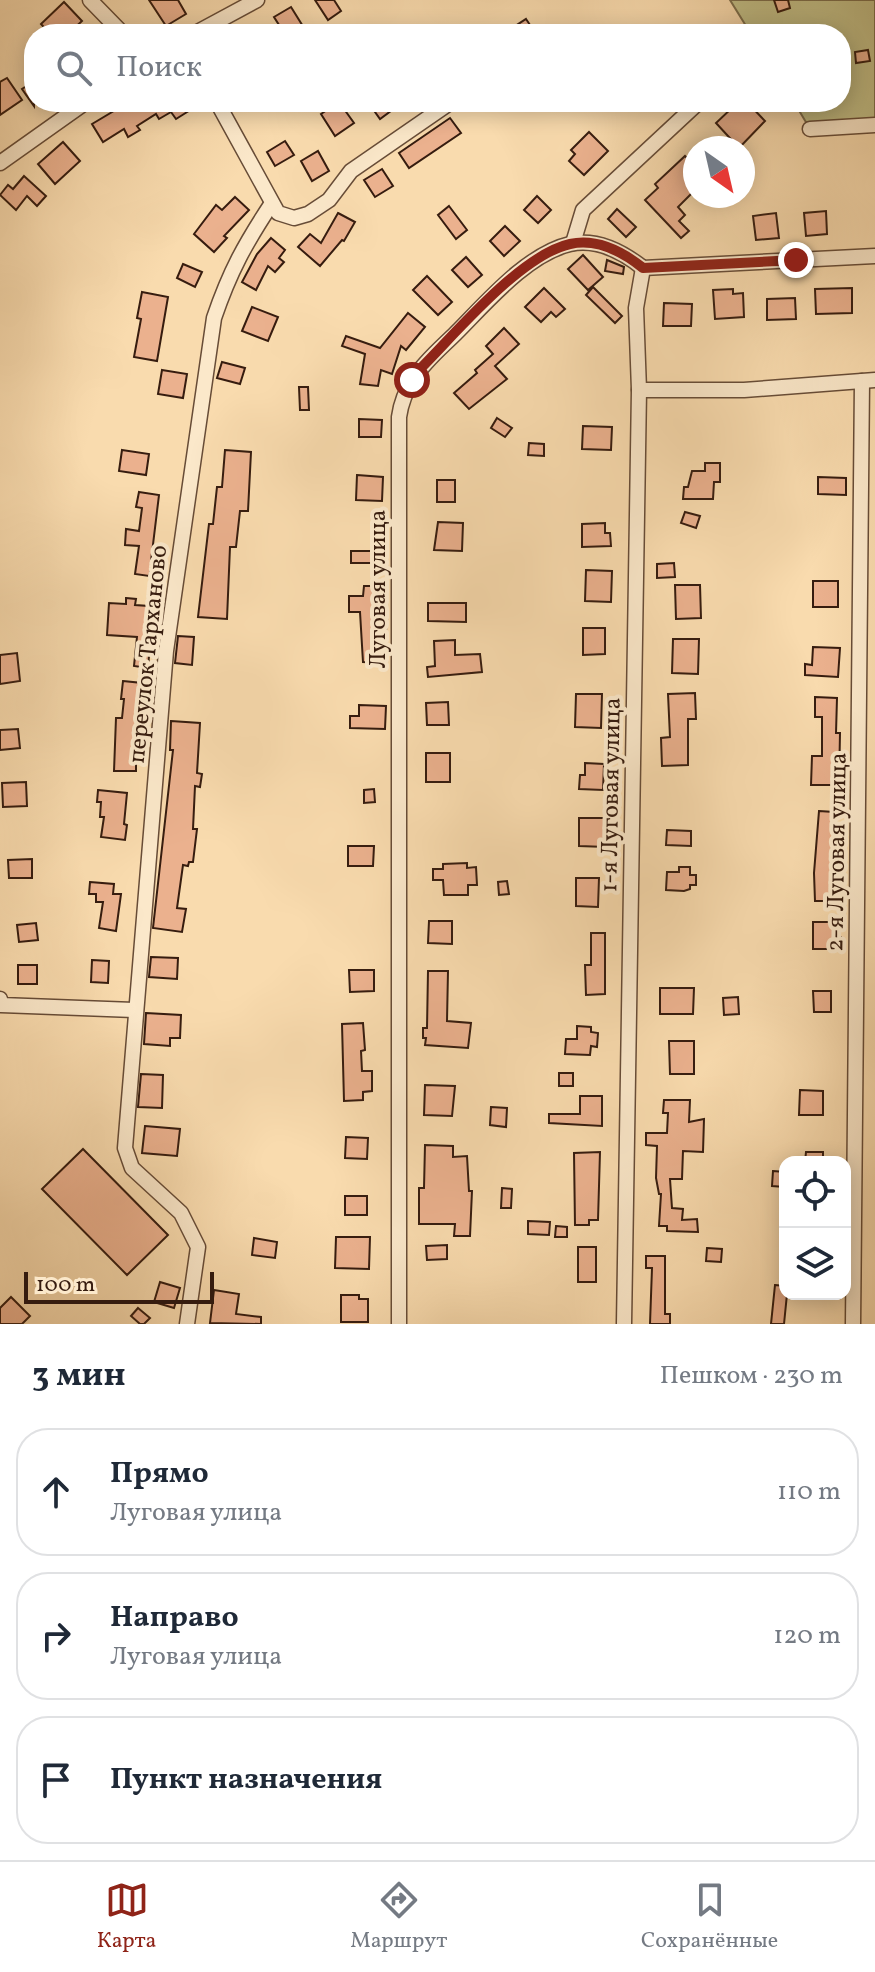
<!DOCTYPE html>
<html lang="ru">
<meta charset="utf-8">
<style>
:root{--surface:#fff;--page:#f6f6f7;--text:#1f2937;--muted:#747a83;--line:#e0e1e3;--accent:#8f2418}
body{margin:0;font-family:Vollkorn,serif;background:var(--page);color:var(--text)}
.controls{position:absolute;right:24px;bottom:24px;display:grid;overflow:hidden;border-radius:16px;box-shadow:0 4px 20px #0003}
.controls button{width:72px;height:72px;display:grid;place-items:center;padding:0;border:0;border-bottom:2px solid var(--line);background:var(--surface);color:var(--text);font:40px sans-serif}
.compass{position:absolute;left:683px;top:136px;width:72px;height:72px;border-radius:50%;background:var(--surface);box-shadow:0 4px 20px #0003;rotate:146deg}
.scale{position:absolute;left:24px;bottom:20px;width:190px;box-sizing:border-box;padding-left:8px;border:4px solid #361c0f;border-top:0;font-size:22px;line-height:28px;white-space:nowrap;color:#361c0f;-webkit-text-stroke:6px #fbe8ca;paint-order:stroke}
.stop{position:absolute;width:24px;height:24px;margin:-18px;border:6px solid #8f2418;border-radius:50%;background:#fff}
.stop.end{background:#8f2418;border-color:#fff;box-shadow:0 2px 8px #0008}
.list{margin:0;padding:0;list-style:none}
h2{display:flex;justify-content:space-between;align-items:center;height:104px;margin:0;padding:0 32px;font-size:34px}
h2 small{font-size:26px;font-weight:400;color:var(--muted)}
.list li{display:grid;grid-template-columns:52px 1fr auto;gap:24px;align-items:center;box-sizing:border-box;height:128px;margin:0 16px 16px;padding:0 16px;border:2px solid var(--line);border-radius:32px}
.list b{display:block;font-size:30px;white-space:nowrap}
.list p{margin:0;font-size:26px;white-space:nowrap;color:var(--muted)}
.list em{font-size:26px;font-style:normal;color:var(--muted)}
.icon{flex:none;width:44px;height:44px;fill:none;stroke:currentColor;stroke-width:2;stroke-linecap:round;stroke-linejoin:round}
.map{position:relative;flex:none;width:875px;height:1324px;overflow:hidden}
.search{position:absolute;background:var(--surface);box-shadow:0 4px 20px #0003;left:24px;right:24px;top:24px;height:88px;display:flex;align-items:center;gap:20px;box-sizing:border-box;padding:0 28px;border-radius:32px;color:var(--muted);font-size:30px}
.sheet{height:536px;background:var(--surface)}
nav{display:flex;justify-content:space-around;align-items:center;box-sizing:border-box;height:112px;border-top:2px solid var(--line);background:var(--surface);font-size:22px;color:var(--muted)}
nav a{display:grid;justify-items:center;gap:4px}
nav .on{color:var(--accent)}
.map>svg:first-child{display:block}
.green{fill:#c1bf88;stroke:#7c6e4c;stroke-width:2}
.building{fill:#ebb18e;stroke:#361c0f;stroke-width:2}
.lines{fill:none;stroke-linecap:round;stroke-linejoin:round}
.minor-casing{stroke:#674c37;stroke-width:17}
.minor{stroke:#fbe8ca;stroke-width:14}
.route{stroke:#8f2418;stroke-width:10}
.labels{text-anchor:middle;stroke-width:8;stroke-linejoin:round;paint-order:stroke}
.street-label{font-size:24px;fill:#361c0f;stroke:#fbe8ca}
</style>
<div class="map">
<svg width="875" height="1324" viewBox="0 0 875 1324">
<rect width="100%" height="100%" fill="#f9dbae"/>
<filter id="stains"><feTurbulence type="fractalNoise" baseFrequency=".0025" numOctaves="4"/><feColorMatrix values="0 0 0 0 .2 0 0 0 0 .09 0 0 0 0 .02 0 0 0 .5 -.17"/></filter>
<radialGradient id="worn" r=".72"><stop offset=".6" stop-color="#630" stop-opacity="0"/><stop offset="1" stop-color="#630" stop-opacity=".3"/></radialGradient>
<polygon class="green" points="730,0 875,0 875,125 810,129 794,102 841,102 841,34 751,34"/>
<g class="building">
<polygon points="149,0 178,0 186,14 166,26"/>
<polygon points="315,0 334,0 341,11 328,20"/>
<polygon points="774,0 788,0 790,8 778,12"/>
<polygon points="64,2 82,21 68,34 50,34 41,24"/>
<polygon points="291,7 304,28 294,34 289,34 284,26 281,28 274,17"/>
<polygon points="526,19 536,34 503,34"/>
<polygon points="868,50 870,61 856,63 855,52"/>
<polygon points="7,78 22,100 0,115 0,82"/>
<polygon points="34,81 34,106 22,89"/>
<polygon points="129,102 203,102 176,119 171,112 159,119 156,114 137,126 140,130 128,137 124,129 103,142 92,124"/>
<polygon points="339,102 354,123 335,136 321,114"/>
<polygon points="368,102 403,102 380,119"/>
<polygon points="729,102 747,102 765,121 739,148 716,123 733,107"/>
<polygon points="450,118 461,133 409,168 399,153"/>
<polygon points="589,132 608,151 584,175 569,161 575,154 571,150"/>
<polygon points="285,141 294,155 275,166 267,152"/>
<polygon points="63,142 80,161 55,184 38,164"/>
<polygon points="318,151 329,171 312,181 301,161"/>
<polygon points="685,156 695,166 695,190 678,207 685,215 679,221 689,231 681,238 645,200 658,188 655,184"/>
<polygon points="382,169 393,186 375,197 364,180"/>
<polygon points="24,176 46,196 37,206 27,196 16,210 0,195 8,185 13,189"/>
<polygon points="537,196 551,210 538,223 524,210"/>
<polygon points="235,197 249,210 224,236 227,238 214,252 194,234 216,205 222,210"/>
<polygon points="449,206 467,230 456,239 438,215"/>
<polygon points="617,209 636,227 626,237 608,219"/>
<polygon points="826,211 827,234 806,236 804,213"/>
<polygon points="338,213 355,222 344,241 342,240 320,266 298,247 310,234 321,243"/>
<polygon points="776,213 779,238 756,240 753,216"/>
<polygon points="505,226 520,241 504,256 490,241"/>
<polygon points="271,238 285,250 279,258 284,262 275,272 268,266 256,290 242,282 257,254"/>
<polygon points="583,255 603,277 588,290 568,269"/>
<polygon points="466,257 482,275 468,287 452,270"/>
<polygon points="607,260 624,267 623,274 605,271"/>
<polygon points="183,264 202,272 195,287 177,278"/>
<polygon points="427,276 452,302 438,315 413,290"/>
<polygon points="593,287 622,316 615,323 586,295"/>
<polygon points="544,288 565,309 556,317 551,312 541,322 525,307"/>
<polygon points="852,288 852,313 816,314 815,289"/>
<polygon points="733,289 733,294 743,293 744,317 715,319 713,290"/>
<polygon points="142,292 168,297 157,361 134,357 141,319 137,318"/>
<polygon points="795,298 796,319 767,320 767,299"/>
<polygon points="664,303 692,304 691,326 663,326"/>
<polygon points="252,307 278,317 268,341 242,331"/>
<polygon points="408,313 425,327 406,350 401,346 392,374 381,370 378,386 360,384 365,354 342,346 346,336 380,348"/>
<polygon points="504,328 519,344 495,366 507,379 469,409 454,393 477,373 475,370 493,354 486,346"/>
<polygon points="222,362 245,368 240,384 217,378"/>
<polygon points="162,370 187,374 183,398 158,394"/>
<polygon points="299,387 308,387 309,410 300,410"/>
<polygon points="497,418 512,428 505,437 491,428"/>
<polygon points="359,419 382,420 381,437 359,437"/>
<polygon points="583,426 612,427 611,450 582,449"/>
<polygon points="529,443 544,444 544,456 528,455"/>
<polygon points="122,450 149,454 146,475 119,471"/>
<polygon points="225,450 251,452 248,511 240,511 236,547 230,547 227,619 198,617 209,524 213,524 217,487 222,487"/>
<polygon points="705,463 720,463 720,482 714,482 713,499 683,499 684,487 688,487 692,471 705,471"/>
<polygon points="357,475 383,477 382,501 356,500"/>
<polygon points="818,477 846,478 846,495 818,494"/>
<rect x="437" y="480" width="18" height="22"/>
<polygon points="139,492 159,495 151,561 154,561 149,576 135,574 139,546 125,545 126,529 139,531 142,508 136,507"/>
<polygon points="685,512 700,516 696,528 681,523"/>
<polygon points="438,522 463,523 462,551 434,550"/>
<polygon points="605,523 605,533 610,533 611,546 582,547 582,524"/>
<rect x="351" y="551" width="36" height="12"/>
<polygon points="674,563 675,577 657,578 657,564"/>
<polygon points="586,570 612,571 611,602 585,601"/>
<rect x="813" y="581" width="25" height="26"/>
<polygon points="675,585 700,585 701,618 676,619"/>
<polygon points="364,586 380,586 380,620 387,620 383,663 363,662 360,612 349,612 349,596 363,596"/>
<polygon points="126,598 136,599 135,605 149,606 148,617 152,618 148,668 134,666 137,637 107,635 109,603 126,604"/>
<polygon points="428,603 466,603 466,622 428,621"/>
<polygon points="583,628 605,628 605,654 583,655"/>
<polygon points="178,636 194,637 192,665 175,663"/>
<polygon points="673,639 699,639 698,674 672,673"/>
<polygon points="455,640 455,655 480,654 482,672 428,677 427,667 435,666 434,641"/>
<polygon points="813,647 840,648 838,677 805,675 805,664 812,665"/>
<polygon points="17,653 20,681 0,684 0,655"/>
<polygon points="123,681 142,683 140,699 149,700 147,715 136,714 136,771 114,771 116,718 122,718 124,699 121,699"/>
<polygon points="695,693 696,719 688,719 688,765 662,766 661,738 670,737 668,694"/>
<polygon points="576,694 602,694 601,728 575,727"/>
<polygon points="815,697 837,698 836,733 840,733 839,785 811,785 812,756 822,756 822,717 815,717"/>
<polygon points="448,702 449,725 427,725 426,703"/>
<polygon points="359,705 386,706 385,729 350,728 350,716 359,716"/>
<polygon points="171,721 200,723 197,773 202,774 200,787 195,786 193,829 197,829 193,862 189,862 188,866 183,865 177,908 186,909 182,932 153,928 173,750 170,750"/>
<polygon points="18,729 20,748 0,750 0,730"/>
<rect x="426" y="753" width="24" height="29"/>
<polygon points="585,763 604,764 603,790 579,789 580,775 585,775"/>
<polygon points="26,782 27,806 3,807 2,783"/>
<polygon points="374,789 375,802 364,803 364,790"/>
<polygon points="98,790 127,793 124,824 127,825 125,840 101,837 104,817 100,817 101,802 97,802"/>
<polygon points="819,811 834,812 832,834 839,835 838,850 831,849 831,877 837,877 837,901 815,901 814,873"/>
<polygon points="579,818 606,818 606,847 579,846"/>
<polygon points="667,830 691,831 691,846 666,845"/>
<polygon points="348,846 374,846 373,866 348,866"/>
<polygon points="32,859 32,878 9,878 8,860"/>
<polygon points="467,863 467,868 476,867 477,885 468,885 468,895 444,895 443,880 433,880 433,869 443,869 443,864"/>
<polygon points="679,867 690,867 690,875 696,875 696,885 690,885 690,889 684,891 666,890 667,872 679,872"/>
<polygon points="576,878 599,878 598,907 576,906"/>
<polygon points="507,881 509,894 499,895 498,882"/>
<polygon points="90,882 114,884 113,894 121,894 116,931 99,928 103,902 96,902 96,894 89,894"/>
<polygon points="429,921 452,921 452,944 428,943"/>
<polygon points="813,922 837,922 837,937 841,937 841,949 813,949"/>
<polygon points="36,923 38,940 19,942 17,925"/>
<polygon points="591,933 605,933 605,994 586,995 585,965 591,965"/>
<polygon points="151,957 178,958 177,979 149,977"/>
<polygon points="92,960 109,961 108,983 91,982"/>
<rect x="18" y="965" width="19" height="19"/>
<polygon points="349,970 374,970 374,991 350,992"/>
<polygon points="428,971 448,971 447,1021 471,1023 468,1048 425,1045 426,1038 423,1038 423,1028 427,1028"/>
<polygon points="660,988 694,988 693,1014 660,1014"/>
<polygon points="813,991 831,991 831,1012 814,1012"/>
<polygon points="738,997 739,1014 724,1015 723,998"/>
<polygon points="146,1013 181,1015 180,1038 170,1038 170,1046 144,1044"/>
<polygon points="363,1023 365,1050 361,1051 362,1071 372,1071 372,1091 363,1092 363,1100 344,1101 342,1024"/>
<polygon points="577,1026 591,1027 591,1032 598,1033 597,1047 591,1046 590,1055 565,1054 566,1039 577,1039"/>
<polygon points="669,1041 694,1041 694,1074 670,1074"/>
<rect x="559" y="1073" width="14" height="13"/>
<polygon points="141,1074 163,1075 162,1108 138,1107"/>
<polygon points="425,1085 455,1086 452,1116 424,1115"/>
<polygon points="800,1090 823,1091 823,1115 799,1115"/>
<polygon points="580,1096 602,1096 602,1126 549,1123 549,1114 580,1114"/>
<polygon points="664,1100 690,1100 689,1122 704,1119 703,1152 683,1151 682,1179 670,1179 672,1208 683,1209 682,1220 697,1219 698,1232 667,1231 667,1226 659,1226 661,1194 659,1194 656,1178 657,1146 646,1145 646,1133 667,1133 668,1113 663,1113"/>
<polygon points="491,1107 507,1108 506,1127 490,1125"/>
<polygon points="145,1126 180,1129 177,1156 142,1153"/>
<polygon points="346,1137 368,1138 367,1159 345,1158"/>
<polygon points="425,1145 453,1146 453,1157 467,1156 469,1191 472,1191 470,1236 454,1236 455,1224 419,1224 419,1188 424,1188"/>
<polygon points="83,1149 168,1235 127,1275 42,1189"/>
<polygon points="600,1152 598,1220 589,1220 589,1225 575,1225 574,1153"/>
<polygon points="806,1152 823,1152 823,1162 805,1162"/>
<polygon points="773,1171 785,1172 785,1187 772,1186"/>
<polygon points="502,1188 512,1189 511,1208 501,1208"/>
<rect x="345" y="1196" width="22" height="19"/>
<polygon points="528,1221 550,1222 549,1235 528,1234"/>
<polygon points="556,1226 567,1227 567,1237 555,1237"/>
<polygon points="336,1237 370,1237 369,1269 335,1268"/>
<polygon points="254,1238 277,1242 275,1258 252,1255"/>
<polygon points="447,1245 447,1259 427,1260 426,1246"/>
<rect x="578" y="1247" width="18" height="35"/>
<polygon points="707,1248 722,1249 721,1262 706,1261"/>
<polygon points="646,1256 665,1256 665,1314 670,1314 670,1324 650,1324 652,1268 646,1268"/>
<polygon points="160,1282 180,1288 174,1308 154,1302"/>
<polygon points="775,1285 785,1286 787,1294 784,1324 771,1324"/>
<polygon points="214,1290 239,1294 236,1314 261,1317 261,1324 210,1323"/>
<polygon points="341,1295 359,1295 359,1299 368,1299 368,1322 341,1322"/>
<polygon points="11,1297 30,1316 22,1324 0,1324 0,1308"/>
<polygon points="138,1308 150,1318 144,1324 140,1324 131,1316"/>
</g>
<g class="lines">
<defs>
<g id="minor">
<polyline points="90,0 123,34"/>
<polyline points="194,34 257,0"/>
<polyline points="217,102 278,213 294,218 308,214 329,200 351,171 451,102"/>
<polyline points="810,129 875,125"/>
<polyline points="0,163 86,102"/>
<polyline points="573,243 583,210 699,102"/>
<polyline points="639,390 744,390 875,380"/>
<polyline points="0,999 1,1005 134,1010"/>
<path d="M187 1324 198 1247 181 1213 132 1168 125 1148 166 651 214 318C230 271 245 244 272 203"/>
<path d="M399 1324V417C401 403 406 390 414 378 425 361 442 347 456 333 486 303 527 254 570 244 598 238 623 252 643 268L875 256"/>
<polyline points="624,1324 639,390 636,308 643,268"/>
<polyline points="853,1324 862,381"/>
</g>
</defs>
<use href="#minor" class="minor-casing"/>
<use href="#minor" class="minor"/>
</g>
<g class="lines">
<path class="route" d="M412 380 421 368C457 332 521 255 570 244 597 238 623 252 643 268L796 260"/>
</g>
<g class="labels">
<g class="street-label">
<text transform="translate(377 589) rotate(-90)" y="8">Луговая улица</text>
<text transform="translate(147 654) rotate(-84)" y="8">переулок Тарханово</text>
<text transform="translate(610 795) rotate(-89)" y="8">1-я Луговая улица</text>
<text transform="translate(836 852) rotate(-89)" y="8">2-я Луговая улица</text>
</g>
</g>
<rect width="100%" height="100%" filter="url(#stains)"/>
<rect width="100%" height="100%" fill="url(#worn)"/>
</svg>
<div class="controls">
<button><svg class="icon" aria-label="locate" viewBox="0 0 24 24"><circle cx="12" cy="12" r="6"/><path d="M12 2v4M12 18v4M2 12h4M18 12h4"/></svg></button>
<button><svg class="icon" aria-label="layers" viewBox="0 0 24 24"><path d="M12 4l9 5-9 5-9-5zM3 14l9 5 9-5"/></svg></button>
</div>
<svg class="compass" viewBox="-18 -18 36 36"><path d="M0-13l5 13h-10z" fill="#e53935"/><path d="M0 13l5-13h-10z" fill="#747a83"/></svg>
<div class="scale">100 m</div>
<div class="stop" style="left:412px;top:380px"></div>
<div class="stop end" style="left:796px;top:260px"></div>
<div class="search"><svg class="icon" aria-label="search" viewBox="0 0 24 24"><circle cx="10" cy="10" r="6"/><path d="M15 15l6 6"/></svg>Поиск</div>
</div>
<section class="sheet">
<h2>3 мин<small>Пешком · 230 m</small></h2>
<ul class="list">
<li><svg class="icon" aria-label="ahead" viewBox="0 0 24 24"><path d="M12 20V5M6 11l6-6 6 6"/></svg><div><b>Прямо</b><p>Луговая улица</p></div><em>110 m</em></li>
<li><svg class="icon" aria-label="right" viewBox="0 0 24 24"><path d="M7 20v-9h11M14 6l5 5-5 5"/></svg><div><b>Направо</b><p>Луговая улица</p></div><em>120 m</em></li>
<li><svg class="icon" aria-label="arrive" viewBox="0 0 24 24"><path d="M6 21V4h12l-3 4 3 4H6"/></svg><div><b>Пункт назначения</b></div></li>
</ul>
</section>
<nav>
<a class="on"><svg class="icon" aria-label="map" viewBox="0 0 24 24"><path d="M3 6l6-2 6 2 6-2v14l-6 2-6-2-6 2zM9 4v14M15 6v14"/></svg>Карта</a>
<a><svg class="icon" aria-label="directions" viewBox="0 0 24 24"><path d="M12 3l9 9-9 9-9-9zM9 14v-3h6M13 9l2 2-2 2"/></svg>Маршрут</a>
<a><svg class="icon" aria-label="saved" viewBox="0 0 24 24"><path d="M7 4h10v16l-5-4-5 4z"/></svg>Сохранённые</a>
</nav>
